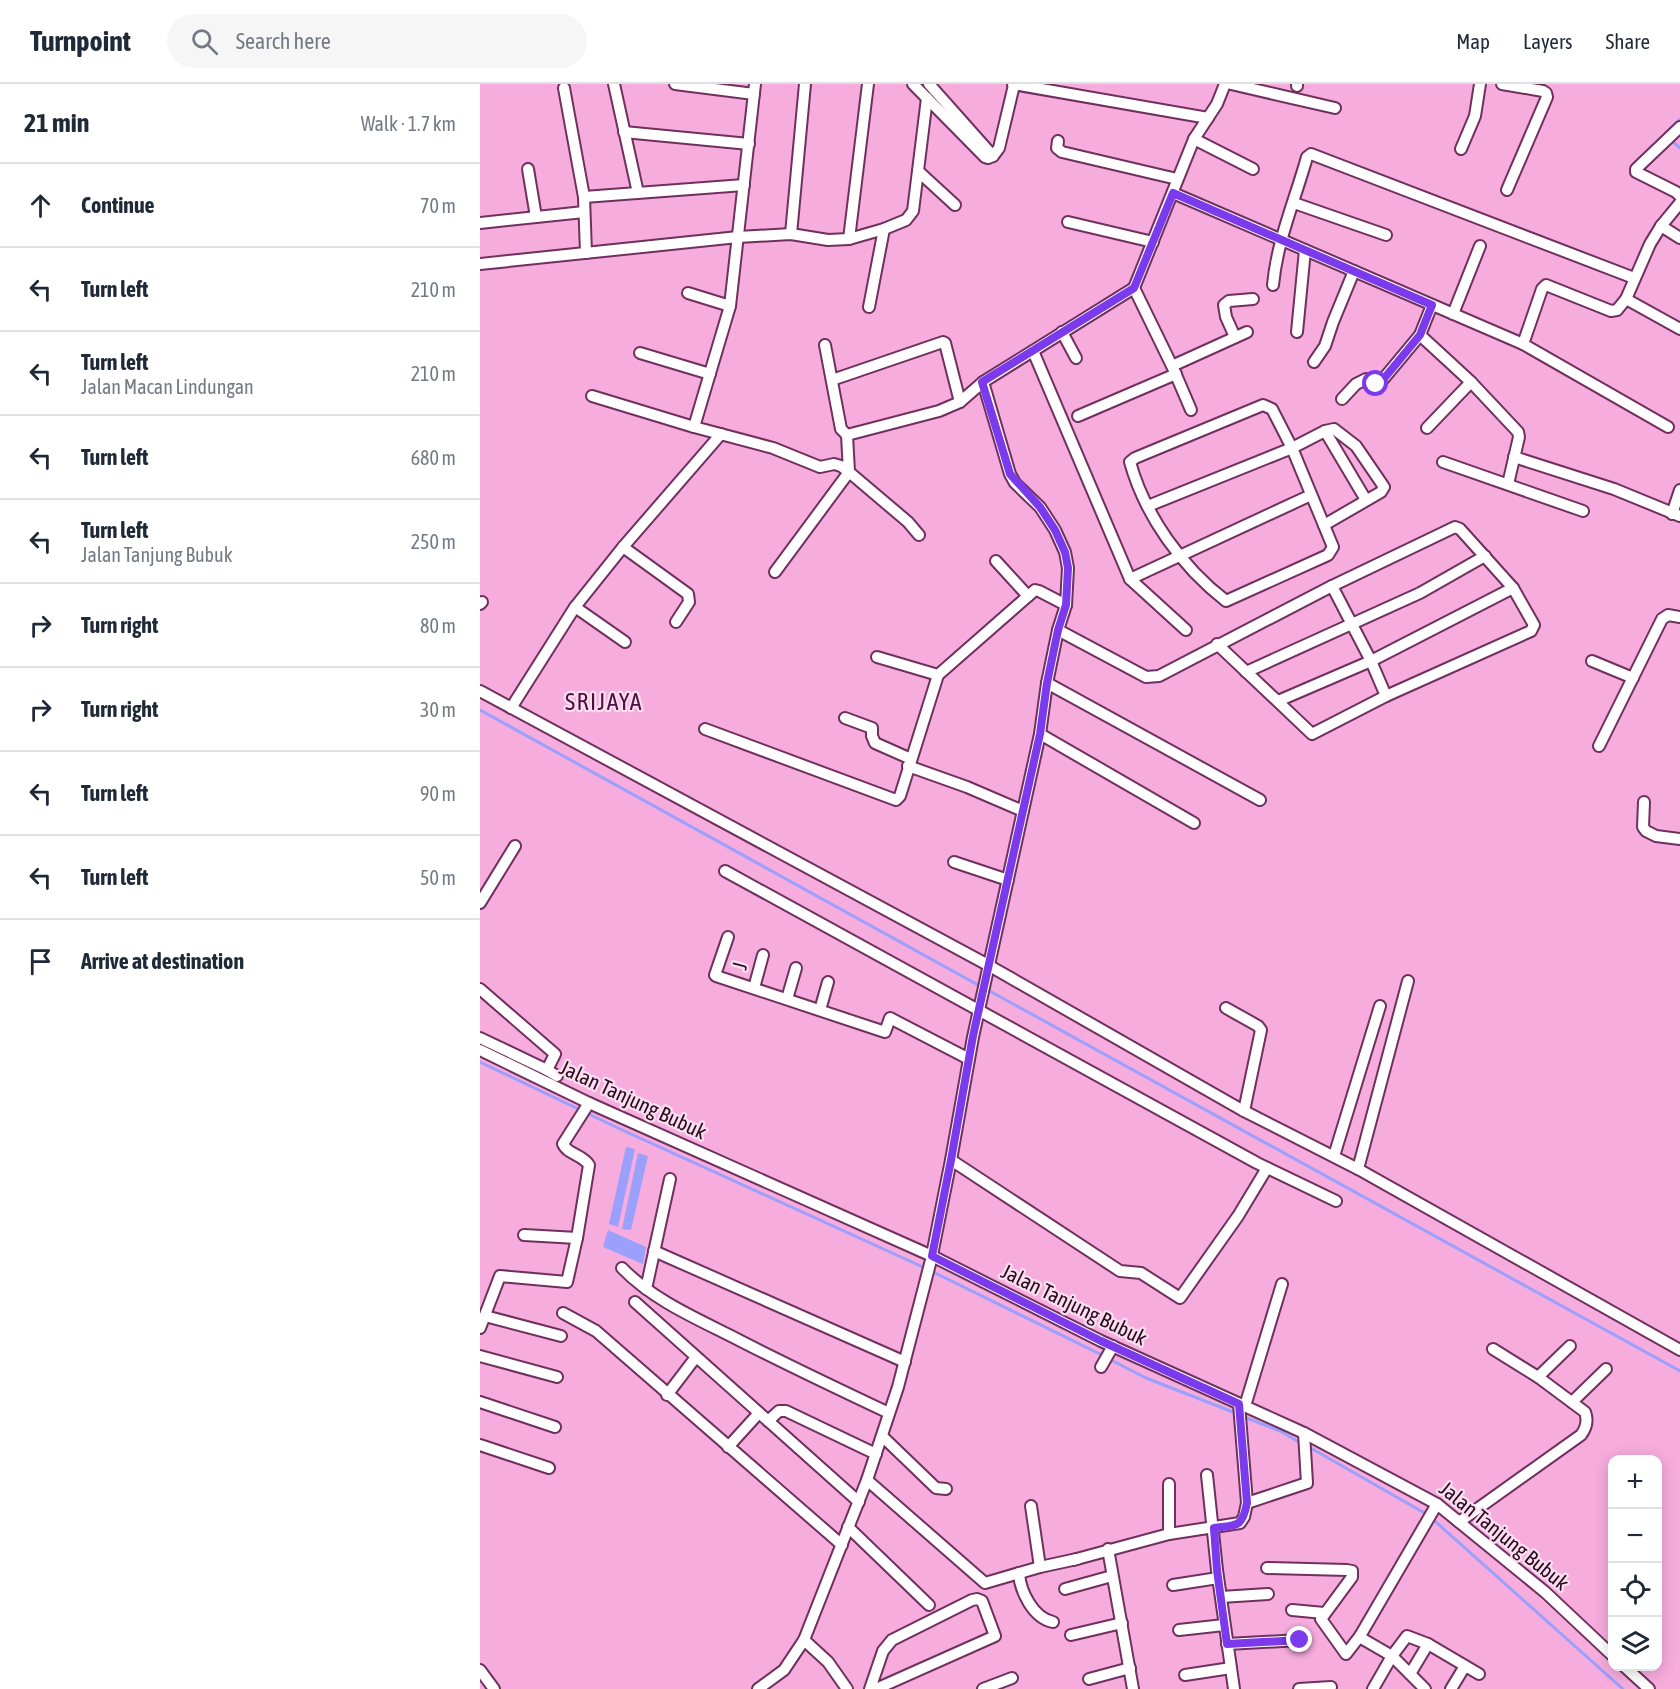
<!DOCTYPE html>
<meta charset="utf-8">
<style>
:root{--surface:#fff;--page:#f6f6f7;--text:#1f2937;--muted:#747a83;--line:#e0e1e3}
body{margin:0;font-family:"Asap Condensed",sans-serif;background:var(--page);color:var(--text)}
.controls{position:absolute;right:18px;bottom:18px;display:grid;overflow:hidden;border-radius:12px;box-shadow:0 3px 15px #0003}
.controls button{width:54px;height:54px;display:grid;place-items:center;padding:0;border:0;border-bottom:2px solid var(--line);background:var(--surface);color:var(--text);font:30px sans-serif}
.stop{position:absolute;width:18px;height:18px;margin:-14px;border:4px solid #7c3aed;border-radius:50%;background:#fff}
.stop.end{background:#7c3aed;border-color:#fff;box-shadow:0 2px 6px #0008}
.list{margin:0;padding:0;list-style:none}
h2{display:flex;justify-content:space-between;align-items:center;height:78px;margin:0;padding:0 24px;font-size:26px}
h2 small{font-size:20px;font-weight:400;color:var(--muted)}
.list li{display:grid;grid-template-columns:39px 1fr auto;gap:18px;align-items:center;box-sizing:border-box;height:84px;padding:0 24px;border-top:2px solid var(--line)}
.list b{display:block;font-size:22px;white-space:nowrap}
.list p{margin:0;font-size:20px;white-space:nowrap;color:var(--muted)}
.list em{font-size:20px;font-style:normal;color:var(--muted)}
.icon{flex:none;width:33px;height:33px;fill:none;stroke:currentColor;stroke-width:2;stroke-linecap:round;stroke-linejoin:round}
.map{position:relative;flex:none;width:1200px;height:1605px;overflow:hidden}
header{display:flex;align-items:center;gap:36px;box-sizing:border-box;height:84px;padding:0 30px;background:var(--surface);border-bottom:2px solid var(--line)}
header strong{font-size:28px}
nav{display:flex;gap:33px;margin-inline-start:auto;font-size:21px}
.search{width:420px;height:54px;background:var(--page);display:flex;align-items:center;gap:15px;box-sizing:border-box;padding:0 21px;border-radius:33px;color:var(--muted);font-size:22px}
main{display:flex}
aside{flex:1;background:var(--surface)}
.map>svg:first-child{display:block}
.water{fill:#9aa0fb}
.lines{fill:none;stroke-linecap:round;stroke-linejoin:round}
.stream{stroke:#9aa0fb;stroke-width:3}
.minor-casing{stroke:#6f305d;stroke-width:14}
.minor{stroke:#fff;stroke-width:10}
.route{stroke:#7c3aed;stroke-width:8}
.labels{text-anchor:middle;stroke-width:4.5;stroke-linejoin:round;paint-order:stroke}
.street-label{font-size:21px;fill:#270c1f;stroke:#fddef1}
.quarter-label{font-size:24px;letter-spacing:1.5px;fill:#4e113f;stroke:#fddef1}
</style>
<header>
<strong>Turnpoint</strong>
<div class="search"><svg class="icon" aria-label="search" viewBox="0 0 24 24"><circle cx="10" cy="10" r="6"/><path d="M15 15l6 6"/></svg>Search here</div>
<nav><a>Map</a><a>Layers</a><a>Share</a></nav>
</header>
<main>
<aside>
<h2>21 min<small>Walk · 1.7 km</small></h2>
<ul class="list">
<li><svg class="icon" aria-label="ahead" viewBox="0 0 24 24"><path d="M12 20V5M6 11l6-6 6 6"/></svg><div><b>Continue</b></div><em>70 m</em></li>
<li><svg class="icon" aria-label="left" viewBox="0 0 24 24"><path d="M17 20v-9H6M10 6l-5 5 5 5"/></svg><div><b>Turn left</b></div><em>210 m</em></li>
<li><svg class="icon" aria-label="left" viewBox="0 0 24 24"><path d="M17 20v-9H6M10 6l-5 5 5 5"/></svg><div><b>Turn left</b><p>Jalan Macan Lindungan</p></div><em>210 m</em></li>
<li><svg class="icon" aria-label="left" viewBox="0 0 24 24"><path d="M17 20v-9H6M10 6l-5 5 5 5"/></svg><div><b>Turn left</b></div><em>680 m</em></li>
<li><svg class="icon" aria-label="left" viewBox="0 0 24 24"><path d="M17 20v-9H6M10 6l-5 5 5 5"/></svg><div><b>Turn left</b><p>Jalan Tanjung Bubuk</p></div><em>250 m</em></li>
<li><svg class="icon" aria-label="right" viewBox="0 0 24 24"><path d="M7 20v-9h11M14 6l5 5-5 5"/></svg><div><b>Turn right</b></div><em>80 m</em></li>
<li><svg class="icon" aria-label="right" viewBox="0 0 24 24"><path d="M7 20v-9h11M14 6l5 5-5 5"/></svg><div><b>Turn right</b></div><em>30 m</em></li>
<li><svg class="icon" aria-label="left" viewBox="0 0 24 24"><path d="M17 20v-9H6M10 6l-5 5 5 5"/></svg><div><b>Turn left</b></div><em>90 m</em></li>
<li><svg class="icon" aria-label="left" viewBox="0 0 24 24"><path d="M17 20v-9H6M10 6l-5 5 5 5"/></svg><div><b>Turn left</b></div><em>50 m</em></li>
<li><svg class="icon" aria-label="arrive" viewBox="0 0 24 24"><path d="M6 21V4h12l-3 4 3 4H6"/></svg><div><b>Arrive at destination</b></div></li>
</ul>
</aside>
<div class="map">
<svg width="1200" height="1605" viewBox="0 0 1200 1605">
<rect width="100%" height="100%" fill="#f7acde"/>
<g class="water">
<polygon points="146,1063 155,1065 138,1143 129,1140"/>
<polygon points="158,1069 168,1072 151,1146 142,1145"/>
<polygon points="128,1146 166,1163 163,1180 123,1163"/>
</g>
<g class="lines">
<g class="stream">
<polyline points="1185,50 1200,35"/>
<polyline points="1192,57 1200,64"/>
<polyline points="0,626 500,902"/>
<polyline points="506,905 1200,1287"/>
<polyline points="0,978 138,1044 445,1184"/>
<polyline points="451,1187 622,1271"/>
<polyline points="633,1277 666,1294 758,1330"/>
<polyline points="764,1333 800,1347 821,1359"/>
<polyline points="829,1363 948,1431 1143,1605"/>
</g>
<defs>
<g id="minor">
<polyline points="134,0 158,109"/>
<polyline points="195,0 274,10"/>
<polyline points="275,0 250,222 214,343 293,364 340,383 354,380 361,382 369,388 295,488"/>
<polyline points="433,0 505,73 508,74 513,72 519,64 534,1"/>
<polyline points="449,0 513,72"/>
<polyline points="533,0 728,34"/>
<polyline points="751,0 855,24"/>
<polyline points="1022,0 1063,7 1066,9 1067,13 1027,106"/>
<polyline points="817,2 817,0"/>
<polyline points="84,4 104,113 106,169"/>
<polyline points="1200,43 1156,85 1156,88 1196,108 1200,112"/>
<polyline points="144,48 269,60"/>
<polyline points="714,55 773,85"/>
<polyline points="578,57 577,64 582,68 697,95"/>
<polyline points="981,65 995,32 1000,0"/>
<polyline points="48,85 56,133"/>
<polyline points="438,87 475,121"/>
<polyline points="693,109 1043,260 1062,205 1066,201 1131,227 1137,226 1146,215 1200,245"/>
<polyline points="104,113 264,101"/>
<polyline points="814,119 906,151"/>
<polyline points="588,138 673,158"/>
<polyline points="0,139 104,128"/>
<polyline points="1181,142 1200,154"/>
<polyline points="311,150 325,0"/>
<polyline points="369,155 388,0"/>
<polyline points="0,180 258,153 311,150 348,156 369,155 404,145 426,136 433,127 447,14"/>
<path d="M793 201C797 157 815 116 827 73L831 70 1154 194"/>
<polyline points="654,204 692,282 767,248"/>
<polyline points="208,209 250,222"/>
<polyline points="1146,215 1170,160 1181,142 1200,119"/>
<polyline points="952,221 940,251 991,298 1038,348 1039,353 1028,400"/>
<polyline points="389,223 404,145"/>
<polyline points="973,230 1000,162"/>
<polyline points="582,248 596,274"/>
<polyline points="817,248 825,166"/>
<polyline points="755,253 746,233 744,221 749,217 773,215"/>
<polyline points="1043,260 1188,343"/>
<polyline points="345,261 361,345 367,351 369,388 428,438 439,451"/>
<polyline points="553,267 650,495 706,546"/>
<polyline points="160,269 230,290"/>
<polyline points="834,278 845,262 853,238 874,187"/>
<polyline points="693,284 711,326"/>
<polyline points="352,296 463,258 465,259 480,318"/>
<polyline points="112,312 214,343"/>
<polyline points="862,315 876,300 886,295 893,300 900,299 940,251"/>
<path d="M783 321 792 325 812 364 853 463 848 471 746 517C702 483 665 432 650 378L655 374Z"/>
<polyline points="598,332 696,290"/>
<polyline points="947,344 991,298"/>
<polyline points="845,347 886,416"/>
<polyline points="367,351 459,327 480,318 503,298 654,204 714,55 737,20 745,0"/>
<polyline points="1034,373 1134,405 1200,432"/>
<polyline points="963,378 1103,427"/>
<polyline points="668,422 812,364 845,347 854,345 876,362 904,403 901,408 844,441"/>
<polyline points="1192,430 1200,406"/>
<polyline points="143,463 208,510 209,518 196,538"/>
<polyline points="516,477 548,512"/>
<polyline points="650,495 831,411"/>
<polyline points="852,502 891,577 906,612"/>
<polyline points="0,520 2,518"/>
<polyline points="95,523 145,558"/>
<polyline points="578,546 666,593 679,592 852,502 975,443 980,445 1033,504 1054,541 1051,547 906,612 832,650 737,560"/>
<polyline points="397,573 458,591"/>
<polyline points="1112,577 1153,594"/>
<polyline points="766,588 940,509 1005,472"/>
<polyline points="567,599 780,716"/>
<polyline points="0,607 508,881 762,1026 878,1085 1200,1266"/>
<polyline points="798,617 891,577 1033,504"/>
<polyline points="31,624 95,523 143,463 241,350"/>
<polyline points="365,634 392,644 392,652 395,659 431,675"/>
<polyline points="225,645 416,716 420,712 458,591 555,506 559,507 586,521"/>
<polyline points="560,650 714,739"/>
<polyline points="1119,662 1182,535 1188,531 1200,533"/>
<polyline points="428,682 487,703 543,727"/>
<polyline points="1164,718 1163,743 1166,747 1176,752 1200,755"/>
<polyline points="474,778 528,796"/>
<polyline points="245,787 777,1079 856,1117"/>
<polyline points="0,819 35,762"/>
<polyline points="248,853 235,891 236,892 405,948 410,934 489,975"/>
<polyline points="274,904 283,871"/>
<polyline points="0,905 75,970 67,986 0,954"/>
<polyline points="307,915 316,884"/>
<polyline points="746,924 778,942 781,946 764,1027"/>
<polyline points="340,926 348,898"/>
<polyline points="0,966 109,1019 452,1172 621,1257 824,1349 957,1420 1065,1508 1132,1571"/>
<polyline points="67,986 77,992"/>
<polyline points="854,1072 900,922"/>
<polyline points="471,1076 640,1187 661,1189 700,1214 758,1132 787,1084"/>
<polyline points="878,1085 928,897"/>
<polyline points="44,1151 97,1154"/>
<polyline points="174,1167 425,1278"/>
<path d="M142 1184C172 1215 213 1233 251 1252 303 1279 356 1304 409 1329"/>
<polyline points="166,1205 190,1095"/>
<polyline points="155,1218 379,1418"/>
<polyline points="83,1229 116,1247 362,1461"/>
<polyline points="5,1232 81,1252"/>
<path d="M0 1244 20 1192 87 1198 97 1154 109 1081C103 1071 87 1070 83 1060L109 1019"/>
<polyline points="1013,1265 1058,1293"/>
<polyline points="0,1272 77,1293"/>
<polyline points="621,1283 633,1262"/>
<polyline points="187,1311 216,1273"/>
<polyline points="0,1318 75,1343"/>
<polyline points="1092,1318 1126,1285"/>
<polyline points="759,1320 767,1419"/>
<polyline points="765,1322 802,1200"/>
<polyline points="288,1337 299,1327 306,1327 396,1370"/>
<polyline points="402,1352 456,1404 466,1405"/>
<polyline points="0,1361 69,1384"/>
<polyline points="248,1363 279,1329"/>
<polyline points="727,1391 737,1486 754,1605"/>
<polyline points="387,1396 505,1499 560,1483 597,1475"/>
<polyline points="689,1400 689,1450"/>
<polyline points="551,1422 560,1483"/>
<path d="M979 1438 1101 1351C1107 1343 1108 1336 1105 1328L1058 1293 1090 1262"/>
<polyline points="368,1443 449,1521"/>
<polyline points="628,1465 653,1605"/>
<polyline points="593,1476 689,1450 760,1439 764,1433 767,1419 827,1399 824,1349"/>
<polyline points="787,1484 867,1486 872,1487 872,1493 841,1535 866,1570 880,1552 957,1420"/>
<path d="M539 1489C540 1507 553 1534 573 1538"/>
<polyline points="693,1501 738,1494"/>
<polyline points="585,1505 632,1492"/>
<polyline points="741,1513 788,1510"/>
<polyline points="812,1526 844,1529"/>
<polyline points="699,1546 744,1541"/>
<polyline points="591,1551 642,1539"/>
<polyline points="880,1552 881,1554 912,1572 945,1605"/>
<polyline points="324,1556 348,1578 367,1605"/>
<polyline points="747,1560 820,1556"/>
<polyline points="1144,1582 1169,1605"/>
<polyline points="0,1586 14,1605"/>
<polyline points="930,1590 948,1560"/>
<polyline points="705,1591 751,1584"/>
<polyline points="609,1595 650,1584"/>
<polyline points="278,1605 304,1586 324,1556 387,1396 418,1303 451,1176 471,1076 493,953 560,650 567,599 578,546 586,521 588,484 585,468 575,446 560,423 535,399 530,390 503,298"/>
<polyline points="390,1605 403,1567 412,1556 492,1516 497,1515 502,1517 515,1552 396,1605"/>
<polyline points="503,1605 532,1594"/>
<polyline points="819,1605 851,1603"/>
<polyline points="893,1605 912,1572 927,1552 948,1560 999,1590"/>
<polyline points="971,1605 985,1582"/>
</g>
</defs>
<use href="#minor" class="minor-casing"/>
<use href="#minor" class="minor"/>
</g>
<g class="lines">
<path class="route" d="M820 1556 747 1560 737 1486 734 1444C757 1441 762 1444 767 1419L759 1320 621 1257 452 1172 471 1076 493 952 560 650 567 599 578 546 586 521 588 484 585 468 575 446 560 423 530 390 502 298 654 204 693 109 952 221 940 251 902 297 896 300"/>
</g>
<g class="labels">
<g class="street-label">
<text transform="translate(260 882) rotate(-75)" y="7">J</text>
<text transform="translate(153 1016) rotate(25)" y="7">Jalan Tanjung Bubuk</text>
<text transform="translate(594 1221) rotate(26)" y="7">Jalan Tanjung Bubuk</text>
<text transform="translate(1024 1452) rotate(39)" y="7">Jalan Tanjung Bubuk</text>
</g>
<g class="quarter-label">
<text x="124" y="626">SRIJAYA</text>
</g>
</g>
</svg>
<div class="controls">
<button>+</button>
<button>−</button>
<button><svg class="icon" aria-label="locate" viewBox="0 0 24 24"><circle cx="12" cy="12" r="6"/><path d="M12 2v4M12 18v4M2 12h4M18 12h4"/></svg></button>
<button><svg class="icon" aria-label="layers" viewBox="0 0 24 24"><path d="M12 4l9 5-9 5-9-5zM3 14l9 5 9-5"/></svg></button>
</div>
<div class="stop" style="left:896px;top:300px"></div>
<div class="stop end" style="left:820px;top:1556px"></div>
</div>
</main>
